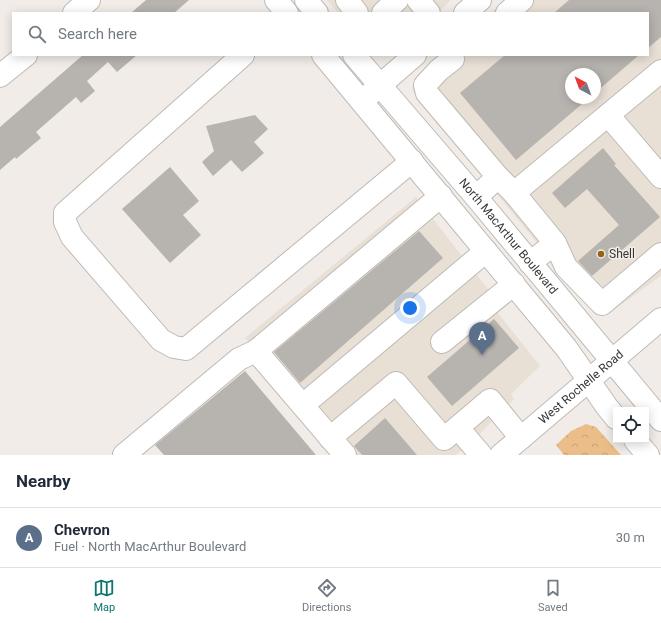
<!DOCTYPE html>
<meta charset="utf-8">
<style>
:root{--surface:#fff;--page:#f2f2f3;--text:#1f2937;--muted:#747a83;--line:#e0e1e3;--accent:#0f766e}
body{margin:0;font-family:Roboto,sans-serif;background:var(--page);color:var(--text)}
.controls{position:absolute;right:12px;bottom:12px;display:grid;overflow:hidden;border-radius:0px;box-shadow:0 2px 10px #0003}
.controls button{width:36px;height:36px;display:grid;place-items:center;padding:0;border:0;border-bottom:1px solid var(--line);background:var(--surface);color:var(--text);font:20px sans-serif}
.compass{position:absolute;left:565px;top:68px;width:36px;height:36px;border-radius:50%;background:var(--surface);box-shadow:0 2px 10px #0003;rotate:319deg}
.you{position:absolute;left:410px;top:308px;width:14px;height:14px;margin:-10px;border:3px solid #fff;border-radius:50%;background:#1a73e8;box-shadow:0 0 0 6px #1a73e833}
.badge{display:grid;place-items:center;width:26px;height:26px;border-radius:50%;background:var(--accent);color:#fff;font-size:13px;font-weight:700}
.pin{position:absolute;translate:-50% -33px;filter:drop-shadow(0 1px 2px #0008)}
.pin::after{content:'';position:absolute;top:21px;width:14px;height:12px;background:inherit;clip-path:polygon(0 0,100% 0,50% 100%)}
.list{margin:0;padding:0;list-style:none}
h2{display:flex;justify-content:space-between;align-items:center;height:52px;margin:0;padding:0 16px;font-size:17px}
h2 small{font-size:13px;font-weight:400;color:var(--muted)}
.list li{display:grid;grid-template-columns:26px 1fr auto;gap:12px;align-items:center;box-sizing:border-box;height:60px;padding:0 16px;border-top:1px solid var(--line)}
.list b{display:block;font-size:15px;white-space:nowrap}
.list p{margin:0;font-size:13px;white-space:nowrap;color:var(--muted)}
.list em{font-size:13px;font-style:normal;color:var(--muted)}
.icon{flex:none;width:22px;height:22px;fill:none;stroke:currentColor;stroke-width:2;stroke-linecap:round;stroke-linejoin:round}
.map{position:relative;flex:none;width:661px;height:455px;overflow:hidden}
.search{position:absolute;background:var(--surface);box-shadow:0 2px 10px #0003;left:12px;right:12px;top:12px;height:44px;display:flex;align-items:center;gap:10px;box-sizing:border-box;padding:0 14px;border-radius:0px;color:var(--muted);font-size:15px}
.sheet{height:112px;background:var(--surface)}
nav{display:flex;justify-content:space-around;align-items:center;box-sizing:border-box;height:56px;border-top:1px solid var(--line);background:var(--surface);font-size:11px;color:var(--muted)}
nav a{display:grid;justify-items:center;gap:2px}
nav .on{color:var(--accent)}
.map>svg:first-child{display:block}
.built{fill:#e8dfd5;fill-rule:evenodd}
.park{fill:url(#park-crowns)}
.building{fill:#b7b3af}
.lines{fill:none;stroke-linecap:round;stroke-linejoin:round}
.minor-casing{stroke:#bebab5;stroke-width:24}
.major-casing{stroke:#bebab5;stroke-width:24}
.minor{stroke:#fff;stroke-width:22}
.major{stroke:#fff;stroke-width:22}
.poi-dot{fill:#976118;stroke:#f1ece8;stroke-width:1.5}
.labels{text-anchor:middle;stroke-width:3;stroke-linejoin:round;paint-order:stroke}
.street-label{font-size:12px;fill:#383634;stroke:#f1ece8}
.poi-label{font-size:12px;fill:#383634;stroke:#f1ece8;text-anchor:start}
</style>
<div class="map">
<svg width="661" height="455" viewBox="0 0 661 455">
<defs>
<pattern id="park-crowns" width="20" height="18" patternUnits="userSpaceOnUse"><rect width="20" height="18" fill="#ebbd89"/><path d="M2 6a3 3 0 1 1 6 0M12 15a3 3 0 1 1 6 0" fill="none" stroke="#caa377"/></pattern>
</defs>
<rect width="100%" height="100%" fill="#f1ece8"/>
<g class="built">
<polygon points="327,0 451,0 437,13 338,13"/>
<path d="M506 0H661V276L608 314 596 315 412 90 415 78 442 55H648V13H491ZM571 74H595V98H571Z"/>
<polygon points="416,197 502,307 497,312 540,366 511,394 514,399 473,441 456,455 342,455 245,338"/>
</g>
<polygon class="park" points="586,424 596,427 621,455 564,455 556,445 571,431"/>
<g class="building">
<polygon points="146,0 189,0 174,13 131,13"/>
<polygon points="569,0 661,0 661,37 648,48 648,13 554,13"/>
<polygon points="83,55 137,55 117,72 108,62 87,81 95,91 81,103 76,97 36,132 41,138 16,159 15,157 0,170 0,127"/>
<polygon points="505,55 639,55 595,93 595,74 571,74 571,98 589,98 516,160 460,93"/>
<polygon points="255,115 268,129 254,142 264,153 242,172 231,160 213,176 202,162 214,151 206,126"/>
<polygon points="603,148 616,164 614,165 660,217 592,276 578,261 619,225 587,189 565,208 552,193"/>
<polygon points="170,167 199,201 183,215 201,235 170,263 122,209"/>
<polygon points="419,231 443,258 300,383 274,352"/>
<polygon points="494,319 519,348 452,406 427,377"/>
<polygon points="245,371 316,455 164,455 155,445"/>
<polygon points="385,418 417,455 362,455 354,446"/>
</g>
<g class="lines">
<defs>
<g id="minor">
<polyline points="347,0 357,13"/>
<polyline points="418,0 429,13"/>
<polyline points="74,13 89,0"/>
<polyline points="383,13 397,0"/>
<polyline points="465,13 480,0"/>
<polyline points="507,13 522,0"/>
<polyline points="243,55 65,213 65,222 72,237 161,340 174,347 186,349 412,161"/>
<polyline points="450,55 453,59 439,70 425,85 427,93 498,177"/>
<polyline points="0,76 26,55"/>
<polyline points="362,101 415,55"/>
<polyline points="608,115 661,177"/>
<polyline points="514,193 555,243 530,263"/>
<polyline points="476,197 498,177 514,193 661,71"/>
<polyline points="555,243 566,267 602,304 661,254"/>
<polyline points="442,342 514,284"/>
<polyline points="256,351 441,196"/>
<polyline points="303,405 486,251"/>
<polyline points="458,428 481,455"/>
<polyline points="330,438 396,383 444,439 490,400 521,438"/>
<polyline points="124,455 239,359 256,351 345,455"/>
</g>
<g id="major">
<polyline points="276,0 287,13"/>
<polyline points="306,0 317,13"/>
<polyline points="323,55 567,349 607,407 616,418"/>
<path id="s1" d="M354 55 476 197 661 420"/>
<polyline points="635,440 648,455"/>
<path id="s2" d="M501 455 661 319"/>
</g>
</defs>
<use href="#minor" class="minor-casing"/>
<use href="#major" class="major-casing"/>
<use href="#minor" class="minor"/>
<use href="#major" class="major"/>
</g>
<circle class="poi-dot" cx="601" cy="254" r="4"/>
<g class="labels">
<g class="street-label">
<text dy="4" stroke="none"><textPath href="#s1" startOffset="238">North MacArthur Boulevard</textPath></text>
<text dy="4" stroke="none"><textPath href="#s2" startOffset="105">West Rochelle Road</textPath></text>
</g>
<g class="poi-label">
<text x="609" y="258">Shell</text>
</g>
</g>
</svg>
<div class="controls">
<button><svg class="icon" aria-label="locate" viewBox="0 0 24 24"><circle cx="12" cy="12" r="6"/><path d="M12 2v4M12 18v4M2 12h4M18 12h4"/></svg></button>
</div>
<svg class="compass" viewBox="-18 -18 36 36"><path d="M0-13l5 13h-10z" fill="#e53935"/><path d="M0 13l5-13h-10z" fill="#747a83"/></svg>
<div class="you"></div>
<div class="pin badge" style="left:482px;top:355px;background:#5c6f8a">A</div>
<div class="search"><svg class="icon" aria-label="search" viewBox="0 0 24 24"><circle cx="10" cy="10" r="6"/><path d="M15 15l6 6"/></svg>Search here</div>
</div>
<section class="sheet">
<h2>Nearby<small></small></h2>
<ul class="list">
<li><span class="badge" style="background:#5c6f8a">A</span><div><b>Chevron</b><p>Fuel · North MacArthur Boulevard</p></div><em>30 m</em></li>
</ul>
</section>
<nav>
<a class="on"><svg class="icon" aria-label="map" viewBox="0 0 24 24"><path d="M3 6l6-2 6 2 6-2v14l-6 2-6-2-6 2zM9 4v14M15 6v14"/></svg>Map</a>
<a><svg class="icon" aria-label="directions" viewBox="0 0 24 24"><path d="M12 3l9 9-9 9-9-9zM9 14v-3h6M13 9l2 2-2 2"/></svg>Directions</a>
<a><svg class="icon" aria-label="saved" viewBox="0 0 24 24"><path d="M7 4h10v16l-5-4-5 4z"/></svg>Saved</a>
</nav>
